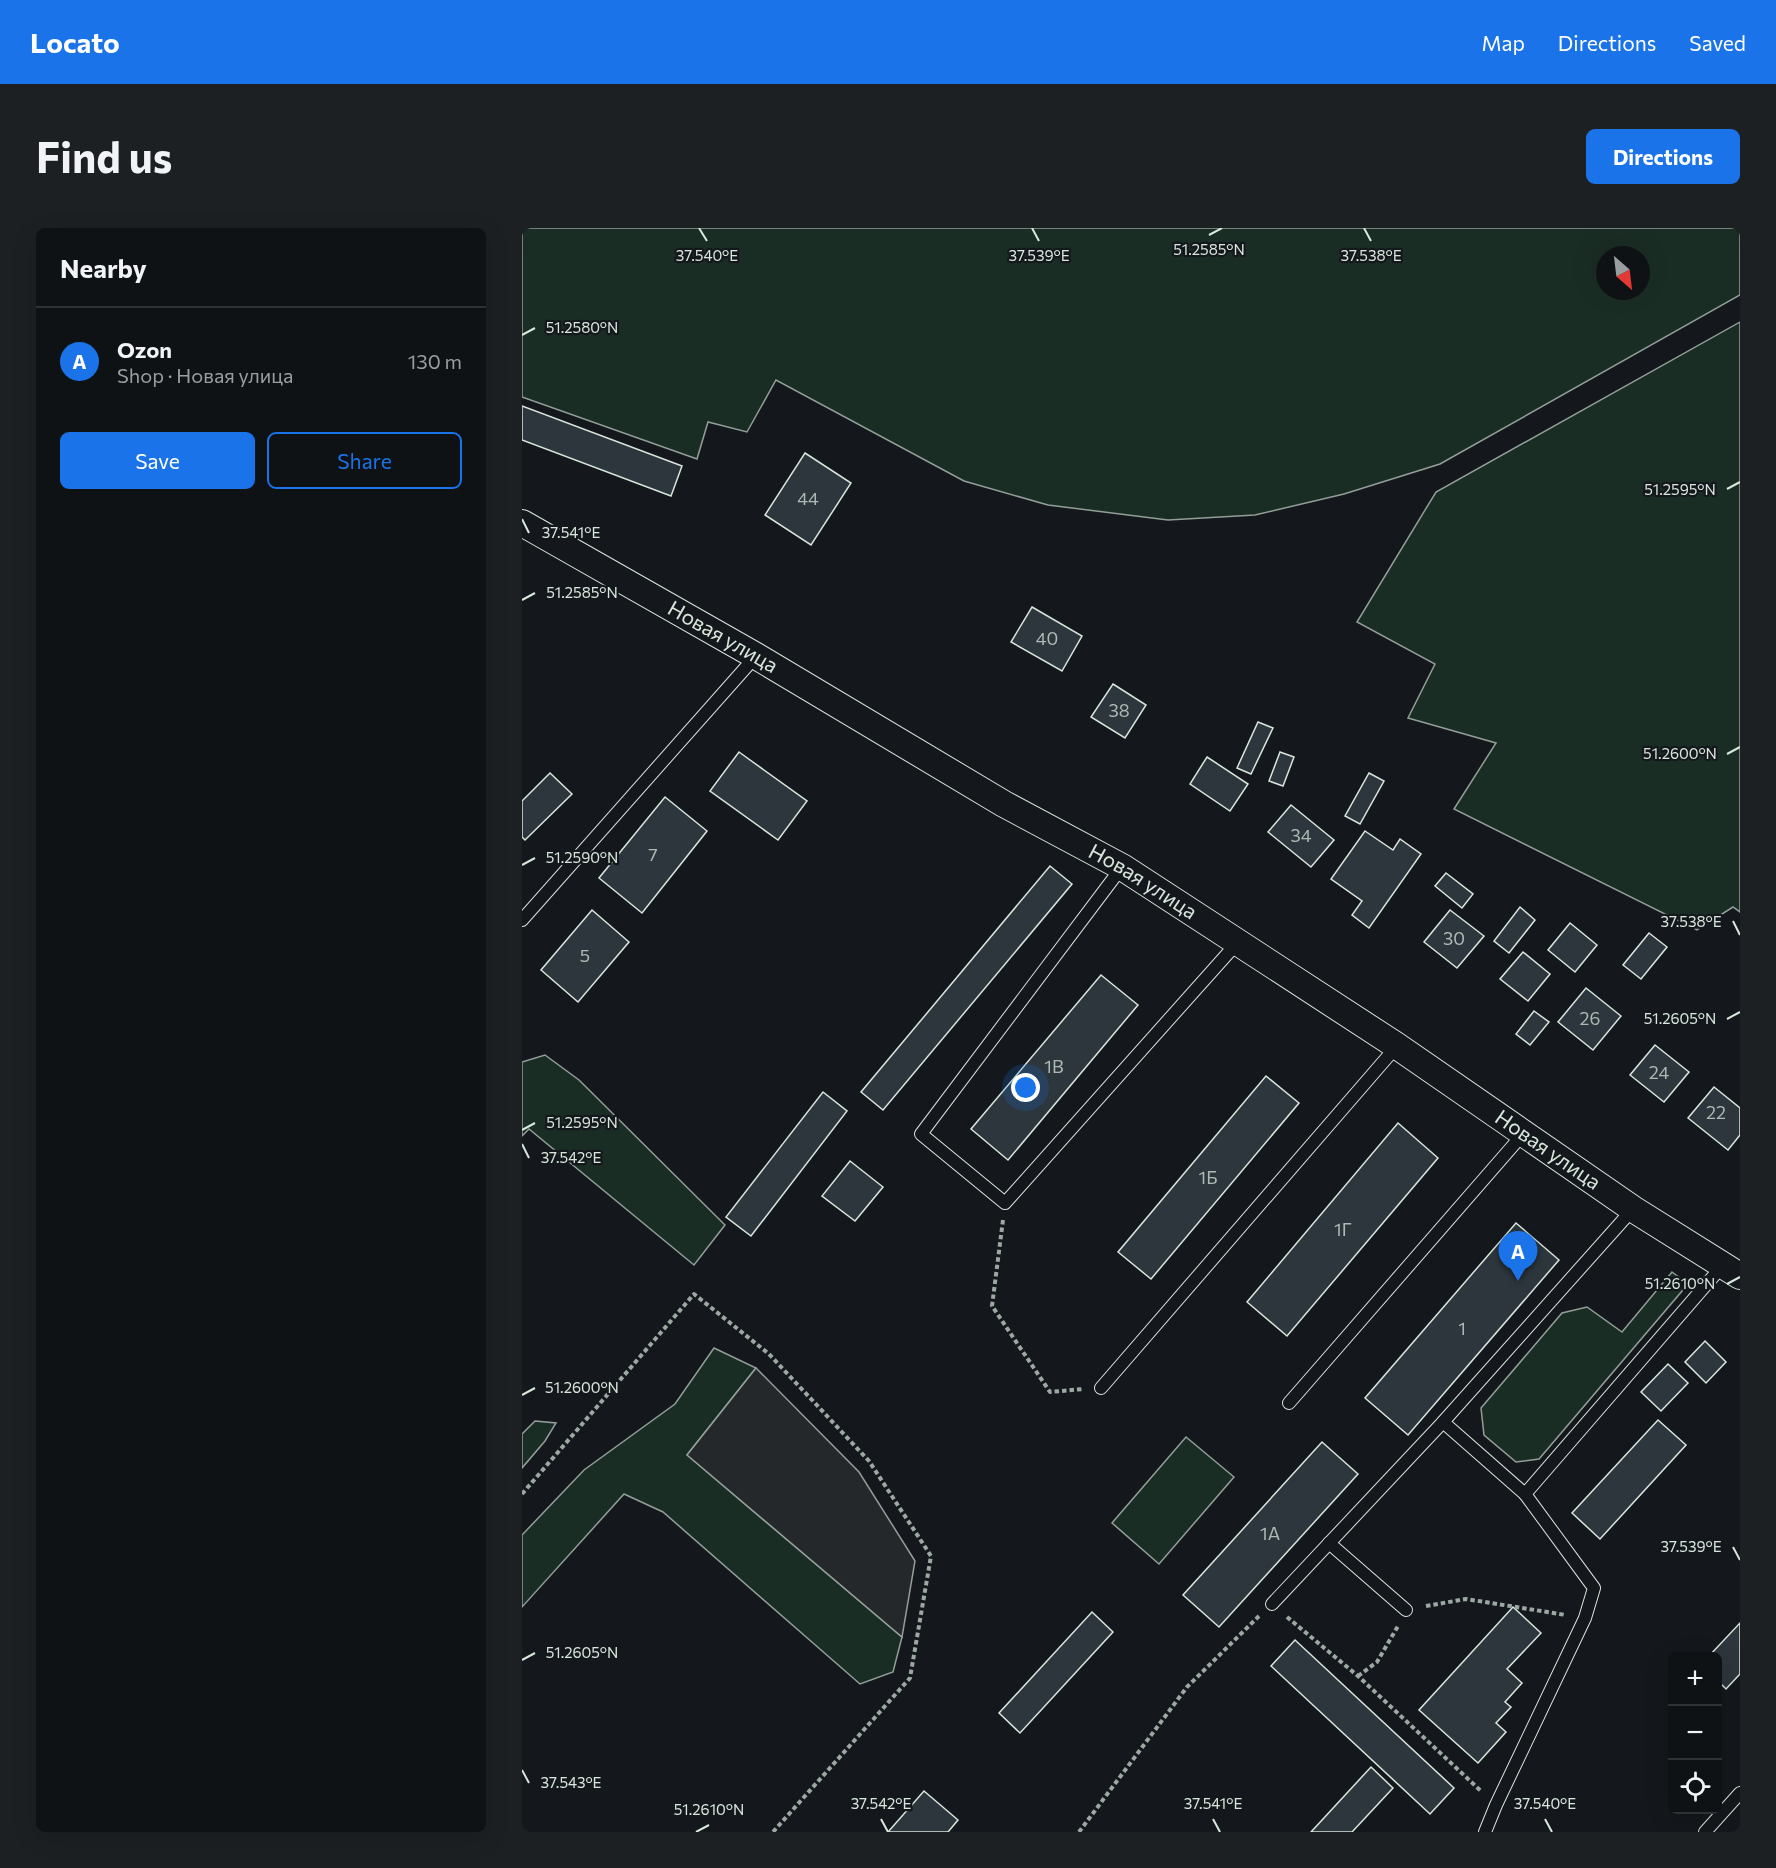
<!DOCTYPE html>
<meta charset="utf-8">
<style>
:root{--surface:#0f1215;--page:#1d2022;--text:#f1f3f6;--muted:#9b9ea0;--line:#2f3234;--accent:#1a73e8}
body{margin:0;font-family:Commissioner,sans-serif;background:var(--page);color:var(--text)}
.controls{position:absolute;right:18px;bottom:18px;display:grid;overflow:hidden;border-radius:9px;box-shadow:0 6px 24px #0002}
.controls button{width:54px;height:54px;display:grid;place-items:center;padding:0;border:0;border-bottom:2px solid var(--line);background:var(--surface);color:var(--text);font:30px sans-serif}
.compass{position:absolute;left:1074px;top:18px;width:54px;height:54px;border-radius:50%;background:var(--surface);box-shadow:0 6px 24px #0002;rotate:152deg}
.you{position:absolute;left:504px;top:860px;width:21px;height:21px;margin:-15px;border:4px solid #fff;border-radius:50%;background:#1a73e8;box-shadow:0 0 0 9px #1a73e833}
.badge{display:grid;place-items:center;width:39px;height:39px;border-radius:50%;background:var(--accent);color:#fff;font-size:20px;font-weight:700}
.pin{position:absolute;translate:-50% -50px;filter:drop-shadow(0 2px 3px #0008)}
.pin::after{content:'';position:absolute;top:32px;width:21px;height:18px;background:inherit;clip-path:polygon(0 0,100% 0,50% 100%)}
.list{margin:0;padding:0;list-style:none}
h2{display:flex;justify-content:space-between;align-items:center;height:78px;margin:0;padding:0 24px;font-size:26px}
h2 small{font-size:20px;font-weight:400;color:var(--muted)}
.list li{display:grid;grid-template-columns:39px 1fr auto;gap:18px;align-items:center;box-sizing:border-box;height:108px;padding:0 24px;border-top:2px solid var(--line)}
.list b{display:block;font-size:22px;white-space:nowrap}
.list p{margin:0;font-size:20px;white-space:nowrap;color:var(--muted)}
.list em{font-size:20px;font-style:normal;color:var(--muted)}
.actions{display:flex;gap:12px;padding:18px 24px}
.actions a{flex:1;padding:14px 0;border:2px solid var(--accent);border-radius:9px;text-align:center;font-size:21px;color:var(--accent)}
.actions .main{background:var(--accent);color:#fff}
.icon{flex:none;width:33px;height:33px;fill:none;stroke:currentColor;stroke-width:2;stroke-linecap:round;stroke-linejoin:round}
.map{position:relative;flex:none;width:1218px;height:1604px;overflow:hidden;border-radius:9px}
header{display:flex;align-items:center;gap:36px;box-sizing:border-box;height:84px;padding:0 30px;background:var(--accent);color:#fff}
header strong{font-size:28px}
nav{display:flex;gap:33px;margin-inline-start:auto;font-size:21px}
.intro{display:flex;align-items:center;justify-content:space-between;box-sizing:border-box;height:144px;padding:0 36px}
h1{margin:0;font-size:42px}
.button{padding:15px 27px;border-radius:9px;background:var(--accent);color:#fff;font-size:21px;font-weight:700}
main{display:flex;gap:36px;padding:0 36px}
aside{flex:1;background:var(--surface);border-radius:9px;box-shadow:0 6px 24px #0002}
.map>svg:first-child{display:block}
.green{fill:#1a2d24;stroke:#939e99;stroke-width:1.5;fill-rule:evenodd}
.parking{fill:#24282b;stroke:#939e99;stroke-width:1.5}
.building{fill:#2c363c;stroke:#d8e6dc;stroke-width:1.5}
.lines{fill:none;stroke-linecap:round;stroke-linejoin:round}
.lane-casing{stroke:#d8e6dc;stroke-width:14}
.street-casing{stroke:#d8e6dc;stroke-width:28}
.path{stroke:#9da8a2;stroke-width:4;stroke-dasharray:4.5 3;stroke-linecap:butt}
.lane{stroke:#14181c;stroke-width:12}
.street{stroke:#14181c;stroke-width:26}
.ticks{fill:none;stroke:#d8e6dc;stroke-width:2}
.labels{text-anchor:middle;stroke-width:4.5;stroke-linejoin:round;paint-order:stroke}
.number-label{font-size:18px;fill:#adbab4}
.street-label{font-size:21px;fill:#d8e6dc;stroke:#14181c}
.ticks-label{font-size:15px;text-anchor:middle;fill:#d8e6dc;stroke:#14181c;stroke-width:4.5;stroke-linejoin:round;paint-order:stroke}
</style>
<header>
<strong>Locato</strong>
<nav><a>Map</a><a>Directions</a><a>Saved</a></nav>
</header>
<div class="intro"><h1>Find us</h1><a class="button">Directions</a></div>
<main>
<aside>
<h2>Nearby<small></small></h2>
<ul class="list">
<li><span class="badge">A</span><div><b>Ozon</b><p>Shop · Новая улица</p></div><em>130 m</em></li>
</ul>
<div class="actions"><a class="main">Save</a><a>Share</a></div>
</aside>
<div class="map">
<svg width="1218" height="1604" viewBox="0 0 1218 1604">
<rect width="100%" height="100%" fill="#14181c"/>
<g class="green">
<path d="M0 0H1218V67L918 236 822 266 733 287 646 292 526 277 442 253 254 152 225 204 186 194 175 231 0 169ZM1083 27H1119V63H1083Z"/>
<polygon points="1218,94 1218,684 1211,679 1175,702 932,581 974,515 886,490 913,436 835,394 914,264"/>
<polygon points="23,827 57,852 203,997 172,1037 7,901 0,908 0,834"/>
<polygon points="1150,1044 1166,1056 1017,1231 994,1234 962,1207 959,1180 1040,1085 1065,1079 1100,1104"/>
<polygon points="192,1120 234,1140 165,1227 380,1409 371,1444 338,1456 141,1284 102,1266 0,1379 0,1307 62,1242 153,1176"/>
<polygon points="13,1193 34,1195 23,1213 0,1240 0,1206"/>
<polygon points="664,1209 712,1249 637,1336 590,1295"/>
</g>
<polygon class="parking" points="234,1140 337,1244 393,1333 380,1409 165,1227"/>
<g class="building">
<polygon points="0,178 160,238 149,268 0,212"/>
<polygon points="283,225 329,255 289,317 243,287"/>
<polygon points="510,379 560,408 540,443 489,414"/>
<polygon points="591,456 624,477 603,510 569,489"/>
<polygon points="736,494 751,500 729,546 715,540"/>
<polygon points="217,524 285,573 256,612 188,563"/>
<polygon points="758,524 772,529 761,558 747,553"/>
<polygon points="685,529 726,556 708,583 668,556"/>
<polygon points="28,545 50,566 3,612 0,609 0,573"/>
<polygon points="847,545 862,553 838,596 823,588"/>
<polygon points="143,569 185,603 120,685 77,650"/>
<polygon points="769,577 812,612 789,639 746,604"/>
<polygon points="843,603 871,622 878,611 899,626 847,700 830,687 840,673 809,651"/>
<polygon points="528,638 550,656 361,882 339,864"/>
<polygon points="924,645 951,666 940,680 913,658"/>
<polygon points="998,679 1013,692 987,725 972,713"/>
<polygon points="70,682 107,714 56,774 19,742"/>
<polygon points="928,682 962,708 935,740 902,714"/>
<polygon points="1048,695 1075,717 1053,744 1026,722"/>
<polygon points="1127,705 1145,719 1119,751 1101,737"/>
<polygon points="1001,724 1028,746 1006,773 978,751"/>
<polygon points="579,747 616,777 486,932 449,901"/>
<polygon points="1064,760 1099,788 1071,822 1036,794"/>
<polygon points="1012,783 1027,794 1008,817 994,806"/>
<polygon points="1133,817 1167,844 1142,874 1108,847"/>
<polygon points="744,848 777,875 629,1051 596,1024"/>
<polygon points="1192,859 1218,880 1218,907 1206,922 1166,890"/>
<polygon points="301,864 325,883 229,1008 204,989"/>
<polygon points="876,895 916,930 765,1108 725,1074"/>
<polygon points="328,933 361,959 333,993 300,968"/>
<polygon points="994,995 1037,1032 886,1207 843,1170"/>
<polygon points="1183,1113 1204,1134 1184,1155 1163,1134"/>
<polygon points="1146,1136 1166,1155 1139,1183 1119,1164"/>
<polygon points="1136,1192 1164,1217 1078,1311 1050,1285"/>
<polygon points="800,1214 836,1246 697,1399 661,1367"/>
<polygon points="991,1379 1019,1405 985,1441 1000,1455 983,1474 989,1479 974,1495 984,1504 956,1535 897,1482"/>
<polygon points="570,1384 591,1404 498,1505 477,1485"/>
<polygon points="1218,1395 1218,1446 1204,1461 1196,1453 1196,1428 1187,1428"/>
<polygon points="773,1412 932,1560 908,1586 749,1438"/>
<polygon points="849,1539 871,1560 830,1604 789,1604"/>
<polygon points="402,1563 436,1592 426,1604 366,1604"/>
</g>
<g class="lines">
<defs>
<g id="lane">
<polyline points="600,639 399,906 483,975 716,714"/>
<polyline points="0,692 234,428"/>
<polyline points="579,1160 875,818"/>
<polyline points="767,1175 1002,905"/>
<polyline points="1003,1266 921,1194 1111,981"/>
<polyline points="807,1315 884,1382"/>
<polyline points="750,1376 921,1194"/>
<polyline points="963,1604 974,1577 1063,1390 1072,1360 1003,1266 1202,1036"/>
<polyline points="1183,1604 1218,1565"/>
</g>
<g id="street">
<path id="s1" d="M0 295 234 428 482 576 600 639 875 818 1111 981 1218 1048"/>
</g>
</defs>
<use href="#lane" class="lane-casing"/>
<use href="#street" class="street-casing"/>
<g class="path">
<polyline points="481,992 470,1078 528,1164 561,1161"/>
<polyline points="0,1266 172,1066 247,1126 347,1233 409,1328 388,1450 251,1604"/>
<polyline points="904,1378 944,1371 1044,1387"/>
<polyline points="765,1389 836,1448 960,1564"/>
<polyline points="836,1448 855,1434 876,1398"/>
<polyline points="557,1604 665,1459 737,1388"/>
</g>
<use href="#lane" class="lane"/>
<use href="#street" class="street"/>
</g>
<path class="ticks" d="M177 0 185 13M510 0 517 13M842 0 849 13M687 7 700 0M0 107 13 100M1205 261 1218 254M0 291 7 305M0 372 13 365M1205 526 1218 519M0 637 13 630M1211 693 1218 707M1205 791 1218 784M0 902 13 895M0 916 7 930M1205 1056 1218 1049M0 1167 13 1160M1211 1319 1218 1332M0 1432 13 1425M0 1542 7 1555M359 1591 366 1604M691 1591 698 1604M1023 1591 1030 1604M174 1604 187 1597"/>
<g class="labels">
<g class="number-label">
<text x="286" y="277">44</text>
<text x="525" y="417">40</text>
<text x="597" y="489">38</text>
<text x="779" y="614">34</text>
<text x="131" y="633">7</text>
<text x="932" y="717">30</text>
<text x="63" y="734">5</text>
<text x="1068" y="797">26</text>
<text x="532" y="845">1В</text>
<text x="1137" y="851">24</text>
<text x="1194" y="891">22</text>
<text x="686" y="956">1Б</text>
<text x="821" y="1008">1Г</text>
<text x="940" y="1107">1</text>
<text x="748" y="1312">1А</text>
</g>
<g class="street-label">
<text dy="7" stroke="none"><textPath href="#s1" startOffset="231">Новая улица</textPath></text>
<text dy="7" stroke="none"><textPath href="#s1" startOffset="717">Новая улица</textPath></text>
<text dy="7" stroke="none"><textPath href="#s1" startOffset="1203">Новая улица</textPath></text>
</g>
</g>
<g class="ticks-label">
<text x="687" y="27">51.2585°N</text>
<text x="185" y="33">37.540°E</text>
<text x="849" y="33">37.538°E</text>
<text x="517" y="33">37.539°E</text>
<text x="60" y="105">51.2580°N</text>
<text x="1158" y="267">51.2595°N</text>
<text x="49" y="310">37.541°E</text>
<text x="60" y="370">51.2585°N</text>
<text x="1158" y="531">51.2600°N</text>
<text x="60" y="635">51.2590°N</text>
<text x="1169" y="699">37.538°E</text>
<text x="1158" y="796">51.2605°N</text>
<text x="60" y="900">51.2595°N</text>
<text x="49" y="935">37.542°E</text>
<text x="1158" y="1061">51.2610°N</text>
<text x="60" y="1165">51.2600°N</text>
<text x="1169" y="1324">37.539°E</text>
<text x="60" y="1430">51.2605°N</text>
<text x="49" y="1560">37.543°E</text>
<text x="359" y="1581">37.542°E</text>
<text x="691" y="1581">37.541°E</text>
<text x="1023" y="1581">37.540°E</text>
<text x="187" y="1587">51.2610°N</text>
</g>
</svg>
<div class="controls">
<button>+</button>
<button>−</button>
<button><svg class="icon" aria-label="locate" viewBox="0 0 24 24"><circle cx="12" cy="12" r="6"/><path d="M12 2v4M12 18v4M2 12h4M18 12h4"/></svg></button>
</div>
<svg class="compass" viewBox="-18 -18 36 36"><path d="M0-13l5 13h-10z" fill="#e53935"/><path d="M0 13l5-13h-10z" fill="#9b9ea0"/></svg>
<div class="you"></div>
<div class="pin badge" style="left:996px;top:1053px">A</div>
</div>
</main>
